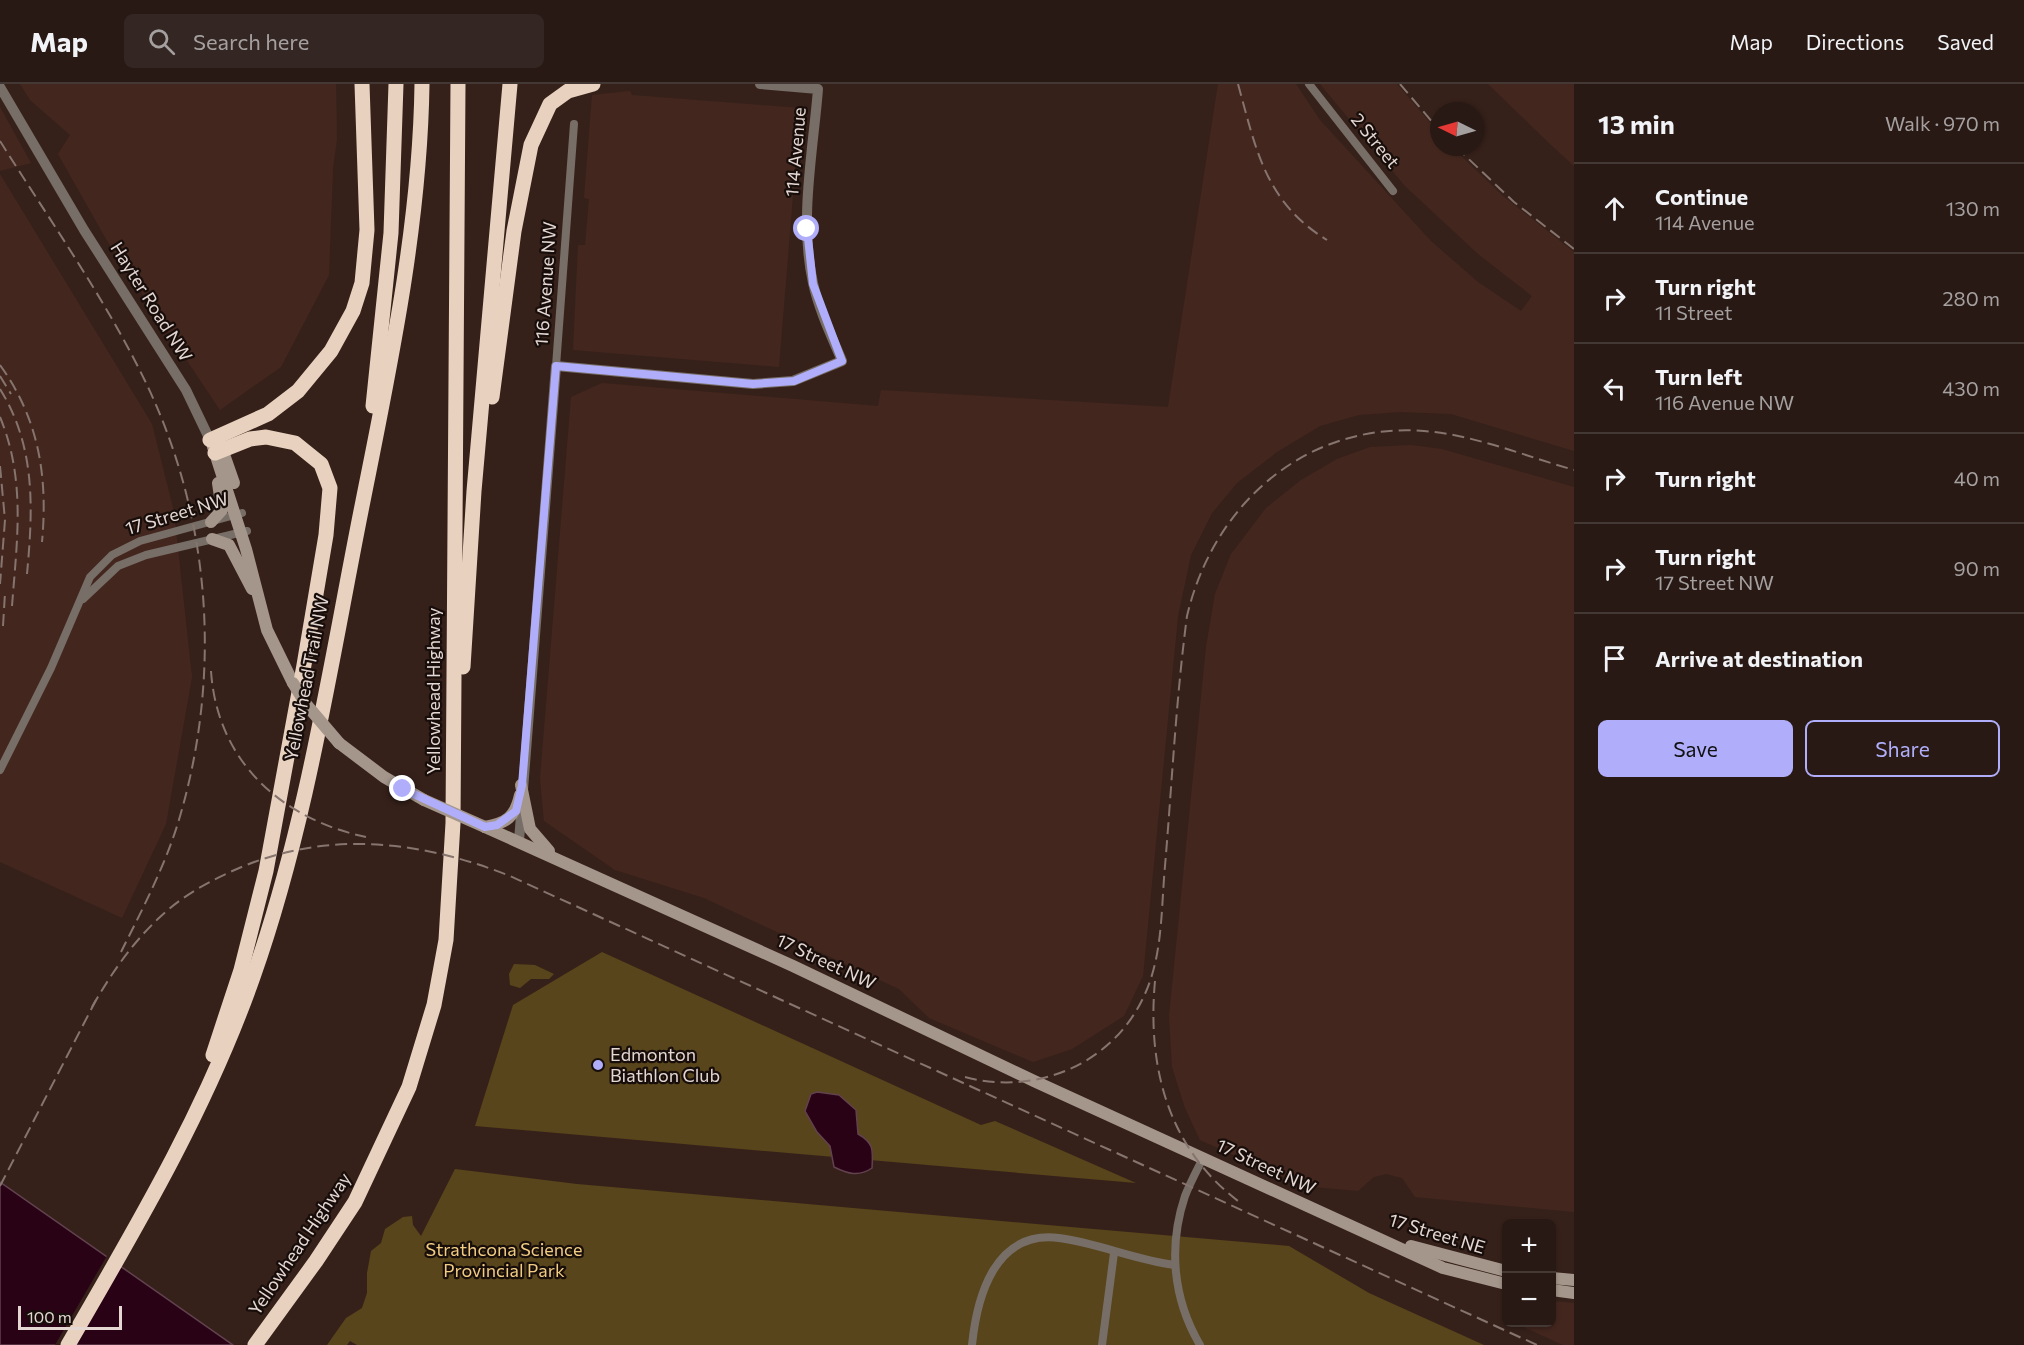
<!DOCTYPE html>
<meta charset="utf-8">
<style>
:root{--surface:#281914;--page:#342622;--text:#f1f3f6;--muted:#a5a0a0;--line:#443834;--accent:#b0aefa}
body{margin:0;font-family:Commissioner,sans-serif;background:var(--page);color:var(--text)}
.controls{position:absolute;right:18px;bottom:18px;display:grid;overflow:hidden;border-radius:9px;box-shadow:0 2px 4px #0004}
.controls button{width:54px;height:54px;display:grid;place-items:center;padding:0;border:0;border-bottom:2px solid var(--line);background:var(--surface);color:var(--text);font:30px sans-serif}
.compass{position:absolute;left:1430px;top:18px;width:54px;height:54px;border-radius:50%;background:var(--surface);box-shadow:0 2px 4px #0004;rotate:275deg}
.scale{position:absolute;left:18px;bottom:15px;width:104px;box-sizing:border-box;padding-left:6px;border:3px solid #e5d7d2;border-top:0;font-size:16px;line-height:21px;white-space:nowrap;color:#e5d7d2;-webkit-text-stroke:4px #170d0a;paint-order:stroke}
.stop{position:absolute;width:18px;height:18px;margin:-14px;border:4px solid #b0aefa;border-radius:50%;background:#fff}
.stop.end{background:#b0aefa;border-color:#fff;box-shadow:0 2px 6px #0008}
.list{margin:0;padding:0;list-style:none}
h2{display:flex;justify-content:space-between;align-items:center;height:78px;margin:0;padding:0 24px;font-size:26px}
h2 small{font-size:20px;font-weight:400;color:var(--muted)}
.list li{display:grid;grid-template-columns:39px 1fr auto;gap:18px;align-items:center;box-sizing:border-box;height:90px;padding:0 24px;border-top:2px solid var(--line)}
.list b{display:block;font-size:22px;white-space:nowrap}
.list p{margin:0;font-size:20px;white-space:nowrap;color:var(--muted)}
.list em{font-size:20px;font-style:normal;color:var(--muted)}
.actions{display:flex;gap:12px;padding:18px 24px}
.actions a{flex:1;padding:14px 0;border:2px solid var(--accent);border-radius:9px;text-align:center;font-size:21px;color:var(--accent)}
.actions .main{background:var(--accent);color:#111}
.icon{flex:none;width:33px;height:33px;fill:none;stroke:currentColor;stroke-width:2;stroke-linecap:round;stroke-linejoin:round}
.map{position:relative;flex:none;width:1574px;height:1261px;overflow:hidden}
header{display:flex;align-items:center;gap:36px;box-sizing:border-box;height:84px;padding:0 30px;background:var(--surface);border-bottom:2px solid var(--line)}
header strong{font-size:28px}
nav{display:flex;gap:33px;margin-inline-start:auto;font-size:21px}
.search{width:420px;height:54px;background:var(--page);display:flex;align-items:center;gap:15px;box-sizing:border-box;padding:0 21px;border-radius:9px;color:var(--muted);font-size:22px}
main{display:flex}
aside{flex:1;background:var(--surface)}
.map>svg:first-child{display:block}
.built{fill:#43271e}
.green{fill:#58451b}
.water{fill:#290216;stroke:#61424e;stroke-width:1.5}
.pier{fill:#36211a}
.lines{fill:none;stroke-linecap:round;stroke-linejoin:round}
.minor{stroke:#776e67;stroke-width:8}
.tertiary{stroke:#776e67;stroke-width:10}
.secondary{stroke:#a4968b;stroke-width:12}
.motorway{stroke:#e8d2bf;stroke-width:15}
.rail{stroke:#86746e;stroke-width:2;stroke-dasharray:12 6;stroke-linecap:butt}
.secondary-bridge{stroke:#a4968b;stroke-width:12}
.route{stroke:#b0aefa;stroke-width:8}
.poi-dot{fill:#b0aefa;stroke:#170d0a;stroke-width:2}
.labels{text-anchor:middle;stroke-width:4.5;stroke-linejoin:round;paint-order:stroke}
.street-label{font-size:18px;fill:#e5d7d2;stroke:#170d0a}
.poi-label{font-size:18px;fill:#e5d7d2;stroke:#170d0a;text-anchor:start}
.park-label{font-size:18px;fill:#f1cc82;stroke:#170d0a}
</style>
<header>
<strong>Map</strong>
<div class="search"><svg class="icon" aria-label="search" viewBox="0 0 24 24"><circle cx="10" cy="10" r="6"/><path d="M15 15l6 6"/></svg>Search here</div>
<nav><a>Map</a><a>Directions</a><a>Saved</a></nav>
</header>
<main>
<div class="map">
<svg width="1574" height="1261" viewBox="0 0 1574 1261">
<rect width="100%" height="100%" fill="#36211a"/>
<g class="built">
<polygon points="20,0 336,0 337,55 333,84 329,191 281,283 220,326 106,155 58,70 70,51 30,16"/>
<polygon points="1218,0 1296,0 1320,36 1431,157 1478,198 1521,227 1532,212 1478,170 1405,102 1320,0 1397,0 1439,49 1439,63 1452,63 1503,112 1574,168 1574,367 1451,330 1400,328 1359,331 1320,342 1277,368 1237,399 1212,429 1191,471 1178,532 1143,892 1124,932 1072,965 1033,978 929,934 899,905 704,814 615,786 544,737 540,695 571,313 602,299 878,322 881,306 1168,323"/>
<polygon points="1488,0 1574,0 1574,82 1550,60"/>
<polygon points="630,7 632,11 800,24 779,283 573,266 578,161 585,161 589,115 584,114 592,11"/>
<polygon points="0,23 31,79 0,87"/>
<polygon points="0,90 152,340 174,428 192,593 166,740 122,834 0,778"/>
<polygon points="1411,361 1442,365 1574,403 1574,1128 1415,1113 1402,1094 1386,1090 1374,1093 1358,1107 1303,1102 1200,1056 1185,1024 1172,983 1169,932 1206,563 1215,510 1231,470 1266,424 1301,396 1337,375 1370,363"/>
<polygon points="1552,1217 1574,1219 1574,1261 1563,1261 1515,1239 1552,1238"/>
</g>
<g class="green">
<polygon points="602,868 981,1041 995,1037 1136,1099 475,1042 513,921"/>
<polygon points="514,880 535,881 554,890 549,895 531,895 520,904 510,901 509,890"/>
<polygon points="455,1085 577,1100 1289,1162 1369,1209 1484,1261 357,1261 350,1257 347,1261 327,1261 346,1234 362,1224 367,1209 367,1189 371,1167 381,1159 385,1145 403,1133 412,1132 413,1141 421,1152"/>
</g>
<g class="water">
<path d="M817 1008 839 1011 856 1026 858 1050C874 1059 873 1066 872 1084 859 1093 848 1090 834 1083L830 1062 817 1048 805 1027 811 1010Z"/>
<polygon points="0,1098 233,1261 0,1261"/>
</g>
<polygon class="pier" points="108,1170 122,1180 76,1261 55,1261"/>
<g class="lines">
<g class="minor">
<polyline points="1309,0 1393,107"/>
<polyline points="556,282 574,40"/>
<polyline points="83,515 118,482 146,471 247,447"/>
<polyline points="0,686 51,584 90,493 112,471 140,457 242,429"/>
<path d="M972 1261C977 1212 995 1146 1059 1154 1098 1159 1135 1176 1175 1181"/>
<polyline points="1102,1261 1114,1169"/>
<path d="M1200 1261C1173 1215 1168 1163 1185 1112 1190 1099 1197 1086 1203 1074"/>
</g>
<g class="tertiary">
<polyline points="0,3 84,146 186,306 210,356"/>
<path d="M519 757 556 282 753 300 793 297 842 277C831 251 819 226 813 199 799 136 813 68 818 5L760 0"/>
</g>
<g class="secondary">
<polyline points="220,359 234,399"/>
<polyline points="213,363 246,465 267,546 293,599"/>
<polyline points="211,438 222,426 218,399"/>
<polyline points="212,455 229,461 252,505"/>
<polyline points="339,659 384,693 424,716"/>
<polyline points="521,701 530,745 549,767"/>
<polyline points="485,743 793,882 1034,997 1443,1184 1506,1200"/>
<path d="M485 743C507 739 515 733 520 711"/>
<polyline points="1411,1162 1506,1187"/>
<polyline points="1552,1194 1574,1196"/>
<polyline points="1552,1206 1574,1209"/>
</g>
<g class="motorway">
<polyline points="492,313 514,147 531,61 550,20 568,7 593,0"/>
<polyline points="373,322 391,149 396,0"/>
<polyline points="210,356 268,330 298,307 331,267 353,227 362,199 367,146 362,0"/>
<polyline points="463,583 474,407 510,0"/>
<polyline points="213,971 241,886 266,787 304,581 326,451 330,404 321,380 295,359 266,353 250,355 215,369"/>
<path d="M68 1261C137 1142 207 1024 253 893 306 743 330 583 361 427 389 286 420 144 422 0"/>
<polyline points="255,1261 316,1177 355,1118 409,1003 434,921 446,856 453,739 458,0"/>
</g>
<g class="rail">
<path d="M1238 0C1256 65 1265 118 1327 156"/>
<polyline points="1400,0 1439,46"/>
<path d="M0 57C49 135 108 219 147 301 212 438 222 594 178 739 164 784 142 826 121 868"/>
<polyline points="1456,63 1514,118 1574,165"/>
<path d="M0 281C39 335 48 393 42 458"/>
<polyline points="0,292 11,310"/>
<path d="M0 305C36 363 33 425 27 490"/>
<path d="M0 333C26 396 17 456 12 522"/>
<polyline points="0,382 5,436 0,500"/>
<polyline points="3,542 5,509"/>
<path d="M211 587C217 677 281 735 366 753"/>
<path d="M1155 897C1147 983 1168 1066 1242 1120"/>
<path d="M92 923C111 890 132 859 160 833 180 814 204 800 228 789 321 745 417 755 510 792L1537 1261"/>
<path d="M965 993C1036 1012 1113 980 1144 912 1163 872 1161 825 1165 782 1172 699 1176 615 1187 532 1213 421 1305 338 1424 347 1475 351 1525 372 1574 386"/>
<polyline points="0,1102 96,916"/>
</g>
<g class="secondary-bridge">
<polyline points="293,599 305,619 339,659"/>
<polyline points="424,716 485,743"/>
</g>
</g>
<g class="lines">
<polyline class="route" points="403,705 485,743 497,741 516,727 522,701 556,282 753,300 794,297 842,277 813,200 807,145"/>
</g>
<circle class="poi-dot" cx="598" cy="981" r="6"/>
<g class="labels">
<g class="street-label">
<text transform="translate(1375 57) rotate(51)" y="6">2 Street</text>
<text transform="translate(796 68) rotate(-85)" y="6">114 Avenue</text>
<text transform="translate(546 200) rotate(-86)" y="6">116 Avenue NW</text>
<text transform="translate(151 218) rotate(58)" y="6">Hayter Road NW</text>
<text transform="translate(177 430) rotate(-17)" y="6">17 Street NW</text>
<text transform="translate(307 594) rotate(-79)" y="6">Yellowhead Trail NW</text>
<text transform="translate(434 607) rotate(-90)" y="6">Yellowhead Highway</text>
<text transform="translate(826 878) rotate(25)" y="6">17 Street NW</text>
<text transform="translate(1266 1083) rotate(25)" y="6">17 Street NW</text>
<text transform="translate(1437 1150) rotate(17)" y="6">17 Street NE</text>
<text transform="translate(300 1160) rotate(-56)" y="6">Yellowhead Highway</text>
</g>
<g class="poi-label">
<text x="610" y="977">Edmonton<tspan x="610" dy="21">Biathlon Club</tspan></text>
</g>
<g class="park-label">
<text x="504" y="1172">Strathcona Science<tspan x="504" dy="21">Provincial Park</tspan></text>
</g>
</g>
</svg>
<div class="controls">
<button>+</button>
<button>−</button>
</div>
<svg class="compass" viewBox="-18 -18 36 36"><path d="M0-13l5 13h-10z" fill="#e53935"/><path d="M0 13l5-13h-10z" fill="#a5a0a0"/></svg>
<div class="scale">100 m</div>
<div class="stop" style="left:807px;top:145px"></div>
<div class="stop end" style="left:403px;top:705px"></div>
</div>
<aside>
<h2>13 min<small>Walk · 970 m</small></h2>
<ul class="list">
<li><svg class="icon" aria-label="ahead" viewBox="0 0 24 24"><path d="M12 20V5M6 11l6-6 6 6"/></svg><div><b>Continue</b><p>114 Avenue</p></div><em>130 m</em></li>
<li><svg class="icon" aria-label="right" viewBox="0 0 24 24"><path d="M7 20v-9h11M14 6l5 5-5 5"/></svg><div><b>Turn right</b><p>11 Street</p></div><em>280 m</em></li>
<li><svg class="icon" aria-label="left" viewBox="0 0 24 24"><path d="M17 20v-9H6M10 6l-5 5 5 5"/></svg><div><b>Turn left</b><p>116 Avenue NW</p></div><em>430 m</em></li>
<li><svg class="icon" aria-label="right" viewBox="0 0 24 24"><path d="M7 20v-9h11M14 6l5 5-5 5"/></svg><div><b>Turn right</b></div><em>40 m</em></li>
<li><svg class="icon" aria-label="right" viewBox="0 0 24 24"><path d="M7 20v-9h11M14 6l5 5-5 5"/></svg><div><b>Turn right</b><p>17 Street NW</p></div><em>90 m</em></li>
<li><svg class="icon" aria-label="arrive" viewBox="0 0 24 24"><path d="M6 21V4h12l-3 4 3 4H6"/></svg><div><b>Arrive at destination</b></div></li>
</ul>
<div class="actions"><a class="main">Save</a><a>Share</a></div>
</aside>
</main>
